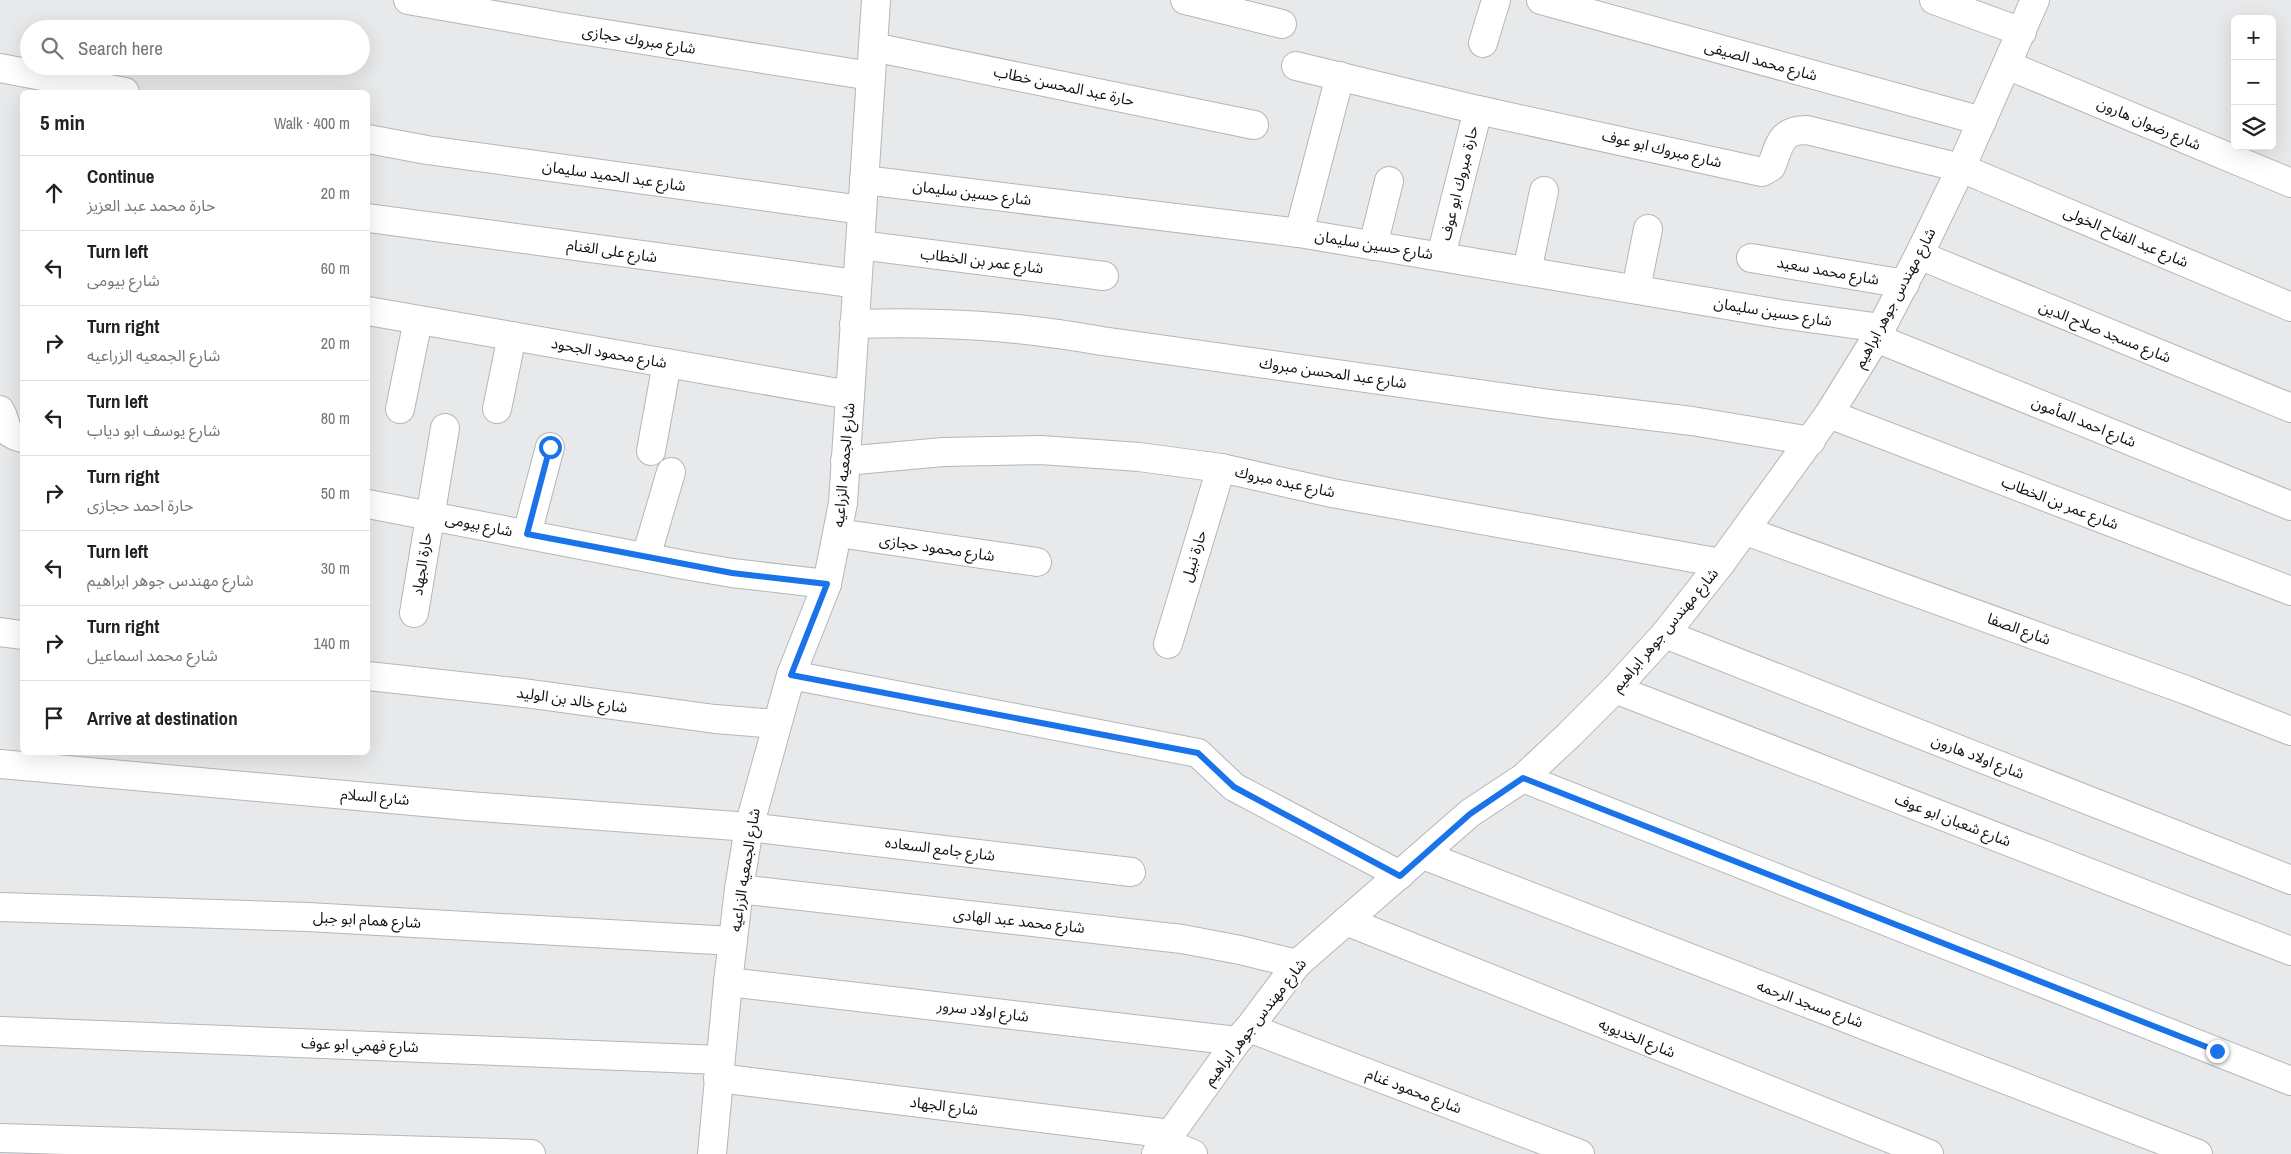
<!DOCTYPE html>
<meta charset="utf-8">
<style>
:root{--surface:#fff;--page:#f2f2f2;--text:#222;--muted:#767676;--line:#e0e0e0}
body{margin:0;font-family:"Archivo Narrow","Noto Sans Arabic",sans-serif;background:var(--page);color:var(--text)}
.controls{position:absolute;right:15px;top:15px;display:grid;overflow:hidden;border-radius:8px;box-shadow:0 5px 20px #0002}
.controls button{width:45px;height:45px;display:grid;place-items:center;padding:0;border:0;border-bottom:1px solid var(--line);background:var(--surface);color:var(--text);font:25px sans-serif}
.stop{position:absolute;width:15px;height:15px;margin:-11px;border:4px solid #1a73e8;border-radius:50%;background:#fff}
.stop.end{background:#1a73e8;border-color:#fff;box-shadow:0 1px 5px #0008}
.list{margin:0;padding:0;list-style:none}
h2{display:flex;justify-content:space-between;align-items:center;height:65px;margin:0;padding:0 20px;font-size:21px}
h2 small{font-size:16px;font-weight:400;color:var(--muted)}
.list li{display:grid;grid-template-columns:32px 1fr auto;gap:15px;align-items:center;box-sizing:border-box;height:75px;padding:0 20px;border-top:1px solid var(--line)}
.list b{display:block;font-size:19px;white-space:nowrap}
.list p{margin:0;font-size:16px;white-space:nowrap;color:var(--muted)}
.list em{font-size:16px;font-style:normal;color:var(--muted)}
.icon{flex:none;width:28px;height:28px;fill:none;stroke:currentColor;stroke-width:2;stroke-linecap:round;stroke-linejoin:round}
.map{position:relative;flex:none;width:2291px;height:1154px;overflow:hidden}
.search{position:absolute;background:var(--surface);box-shadow:0 5px 20px #0002;left:20px;top:20px;width:350px;height:55px;display:flex;align-items:center;gap:12px;box-sizing:border-box;padding:0 18px;border-radius:28px;color:var(--muted);font-size:19px}
.panel{position:absolute;background:var(--surface);box-shadow:0 5px 20px #0002;left:20px;top:90px;width:350px;height:665px;border-radius:8px}
.map>svg:first-child{display:block}
.lines{fill:none;stroke-linecap:round;stroke-linejoin:round}
.street-casing{stroke:#b4b6b8;stroke-width:30}
.street{stroke:#fff;stroke-width:28}
.route{stroke:#1a73e8;stroke-width:6}
.labels{text-anchor:middle;stroke-width:4.5;stroke-linejoin:round;paint-order:stroke}
.street-label{font-size:15px;fill:#0f1010;stroke:#fff}
</style>
<div class="map">
<svg width="2291" height="1154" viewBox="0 0 2291 1154">
<rect width="100%" height="100%" fill="#e7e9eb"/>
<g class="lines">
<defs>
<g id="street">
<polyline points="408,0 568,28 871,76"/>
<polyline points="1185,0 1282,24"/>
<polyline points="1541,0 1982,121"/>
<polyline points="1934,0 2022,32"/>
<polyline points="1483,43 1496,0"/>
<polyline points="873,47 1254,125"/>
<polyline points="2007,65 2291,183"/>
<path d="M1296 66 1478 110 1762 172 1771 167C1780 146 1779 130 1807 130L1961 168 2291 307"/>
<polyline points="0,68 125,92"/>
<polyline points="368,139 427,150 862,210"/>
<polyline points="864,180 1299,233 1780,314 1881,328"/>
<polyline points="368,218 857,284"/>
<polyline points="1299,233 1340,76"/>
<polyline points="860,245 1104,276"/>
<polyline points="1373,246 1389,181"/>
<polyline points="1919,255 2291,408"/>
<polyline points="1441,256 1478,110"/>
<polyline points="1751,258 1905,284"/>
<polyline points="1527,271 1544,191"/>
<polyline points="1636,289 1648,229"/>
<polyline points="368,311 850,395"/>
<path d="M854 324C941 321 1017 326 1102 341L1550 404 1692 421 1811 441"/>
<polyline points="1876,338 2291,506"/>
<polyline points="400,409 418,320"/>
<polyline points="497,409 512,336"/>
<path d="M0 410C10 427 0 432 22 438"/>
<polyline points="1829,414 2291,591"/>
<polyline points="651,451 667,363"/>
<polyline points="845,461 943,452 1041,450 1139,457 1221,468 1332,493 1721,563"/>
<polyline points="368,504 685,565 732,573 827,584"/>
<polyline points="1746,531 2186,690 2291,731"/>
<polyline points="838,533 1037,562"/>
<polyline points="527,534 550,447"/>
<polyline points="646,557 671,472"/>
<polyline points="414,613 445,428"/>
<polyline points="0,632 22,635"/>
<polyline points="1665,634 2291,880"/>
<polyline points="1168,644 1221,468"/>
<polyline points="791,675 1198,753 1234,787 1400,875"/>
<polyline points="368,676 524,693 715,719 777,724"/>
<polyline points="1615,689 2291,951"/>
<polyline points="0,764 468,806 749,827 1131,872"/>
<polyline points="1523,778 2291,1081"/>
<path d="M1423 855C1681 956 1940 1053 2198 1154"/>
<polyline points="739,889 1182,939 1240,950 1297,964"/>
<polyline points="0,907 308,917 733,941"/>
<polyline points="1346,921 1929,1154"/>
<polyline points="728,982 1237,1041"/>
<polyline points="1249,1028 1580,1154"/>
<polyline points="0,1031 720,1060"/>
<polyline points="718,1078 1170,1134"/>
<polyline points="0,1138 531,1154"/>
<polyline points="1164,1142 1193,1154"/>
<polyline points="712,1154 728,982 739,889 749,827 791,675 827,584 843,503 876,0"/>
<polyline points="1156,1154 1237,1041 1249,1028 1297,964 1470,813 1523,778 1569,735 1615,689 1665,634 1721,563 1829,414 1876,338 1919,255 1961,168 2035,0"/>
</g>
</defs>
<use href="#street" class="street-casing"/>
<use href="#street" class="street"/>
</g>
<g class="lines">
<polyline class="route" points="550,447 527,534 732,573 827,584 791,675 1198,753 1234,787 1400,876 1470,814 1523,778 2217,1051"/>
</g>
<g class="labels">
<g class="street-label">
<text transform="translate(639 40) rotate(9)" y="5">شارع مبروك حجازى</text>
<text transform="translate(1761 61) rotate(15)" y="5">شارع محمد الصيفى</text>
<text transform="translate(1064 86) rotate(12)" y="5">حارة عبد المحسن خطاب</text>
<text transform="translate(2149 124) rotate(23)" y="5">شارع رضوان هارون</text>
<text transform="translate(1662 149) rotate(13)" y="5">شارع مبروك ابو عوف</text>
<text transform="translate(614 176) rotate(8)" y="5">شارع عبد الحميد سليمان</text>
<text transform="translate(1459 183) rotate(-76)" y="5">حارة مبروك ابو عوف</text>
<text transform="translate(972 193) rotate(7)" y="5">شارع حسين سليمان</text>
<text transform="translate(2126 237) rotate(23)" y="5">شارع عبد الفتاح الخولى</text>
<text transform="translate(1374 245) rotate(9)" y="5">شارع حسين سليمان</text>
<text transform="translate(612 251) rotate(8)" y="5">شارع على الغنام</text>
<text transform="translate(982 261) rotate(7)" y="5">شارع عمر بن الخطاب</text>
<text transform="translate(1828 271) rotate(10)" y="5">شارع محمد سعيد</text>
<text transform="translate(1895 298) rotate(-62)" y="5">شارع مهندس جوهر ابراهيم</text>
<text transform="translate(1773 312) rotate(9)" y="5">شارع حسين سليمان</text>
<text transform="translate(2105 332) rotate(22)" y="5">شارع مسجد صلاح الدين</text>
<text transform="translate(609 353) rotate(10)" y="5">شارع محمود الجحود</text>
<text transform="translate(1333 373) rotate(8)" y="5">شارع عبد المحسن مبروك</text>
<text transform="translate(2084 422) rotate(22)" y="5">شارع احمد المأمون</text>
<text transform="translate(844 465) rotate(-85)" y="5">شارع الجمعيه الزراعيه</text>
<text transform="translate(1285 482) rotate(12)" y="5">شارع عبده مبروك</text>
<text transform="translate(2060 503) rotate(21)" y="5">شارع عمر بن الخطاب</text>
<text transform="translate(479 525) rotate(11)" y="5">شارع بيومى</text>
<text transform="translate(937 548) rotate(8)" y="5">شارع محمود حجازى</text>
<text transform="translate(1194 556) rotate(-73)" y="5">حارة نبيل</text>
<text transform="translate(422 564) rotate(-81)" y="5">حارة الجهاد</text>
<text transform="translate(2019 629) rotate(20)" y="5">شارع الصفا</text>
<text transform="translate(1665 630) rotate(-50)" y="5">شارع مهندس جوهر ابراهيم</text>
<text transform="translate(572 700) rotate(8)" y="5">شارع خالد بن الوليد</text>
<text transform="translate(1978 757) rotate(21)" y="5">شارع اولاد هارون</text>
<text transform="translate(375 797) rotate(5)" y="5">شارع السلام</text>
<text transform="translate(1953 820) rotate(21)" y="5">شارع شعبان ابو عوف</text>
<text transform="translate(940 849) rotate(7)" y="5">شارع جامع السعاده</text>
<text transform="translate(745 870) rotate(-81)" y="5">شارع الجمعيه الزراعيه</text>
<text transform="translate(367 920) rotate(3)" y="5">شارع همام ابو جبل</text>
<text transform="translate(1019 921) rotate(6)" y="5">شارع محمد عبد الهادى</text>
<text transform="translate(1810 1004) rotate(20)" y="5">شارع مسجد الرحمه</text>
<text transform="translate(983 1011) rotate(7)" y="5">شارع اولاد سرور</text>
<text transform="translate(1255 1022) rotate(-52)" y="5">شارع مهندس جوهر ابراهيم</text>
<text transform="translate(1637 1038) rotate(22)" y="5">شارع الخديويه</text>
<text transform="translate(360 1045) rotate(2)" y="5">شارع فهمي ابو عوف</text>
<text transform="translate(1414 1091) rotate(21)" y="5">شارع محمود غنام</text>
<text transform="translate(944 1106) rotate(7)" y="5">شارع الجهاد</text>
</g>
</g>
</svg>
<div class="controls">
<button>+</button>
<button>−</button>
<button><svg class="icon" aria-label="layers" viewBox="0 0 24 24"><path d="M12 4l9 5-9 5-9-5zM3 14l9 5 9-5"/></svg></button>
</div>
<div class="stop" style="left:550px;top:447px"></div>
<div class="stop end" style="left:2217px;top:1051px"></div>
<div class="search"><svg class="icon" aria-label="search" viewBox="0 0 24 24"><circle cx="10" cy="10" r="6"/><path d="M15 15l6 6"/></svg>Search here</div>
<section class="panel">
<h2>5 min<small>Walk · 400 m</small></h2>
<ul class="list">
<li><svg class="icon" aria-label="ahead" viewBox="0 0 24 24"><path d="M12 20V5M6 11l6-6 6 6"/></svg><div><b>Continue</b><p>حارة محمد عبد العزيز</p></div><em>20 m</em></li>
<li><svg class="icon" aria-label="left" viewBox="0 0 24 24"><path d="M17 20v-9H6M10 6l-5 5 5 5"/></svg><div><b>Turn left</b><p>شارع بيومى</p></div><em>60 m</em></li>
<li><svg class="icon" aria-label="right" viewBox="0 0 24 24"><path d="M7 20v-9h11M14 6l5 5-5 5"/></svg><div><b>Turn right</b><p>شارع الجمعيه الزراعيه</p></div><em>20 m</em></li>
<li><svg class="icon" aria-label="left" viewBox="0 0 24 24"><path d="M17 20v-9H6M10 6l-5 5 5 5"/></svg><div><b>Turn left</b><p>شارع يوسف ابو دياب</p></div><em>80 m</em></li>
<li><svg class="icon" aria-label="right" viewBox="0 0 24 24"><path d="M7 20v-9h11M14 6l5 5-5 5"/></svg><div><b>Turn right</b><p>حارة احمد حجازى</p></div><em>50 m</em></li>
<li><svg class="icon" aria-label="left" viewBox="0 0 24 24"><path d="M17 20v-9H6M10 6l-5 5 5 5"/></svg><div><b>Turn left</b><p>شارع مهندس جوهر ابراهيم</p></div><em>30 m</em></li>
<li><svg class="icon" aria-label="right" viewBox="0 0 24 24"><path d="M7 20v-9h11M14 6l5 5-5 5"/></svg><div><b>Turn right</b><p>شارع محمد اسماعيل</p></div><em>140 m</em></li>
<li><svg class="icon" aria-label="arrive" viewBox="0 0 24 24"><path d="M6 21V4h12l-3 4 3 4H6"/></svg><div><b>Arrive at destination</b></div></li>
</ul>
</section>
</div>
